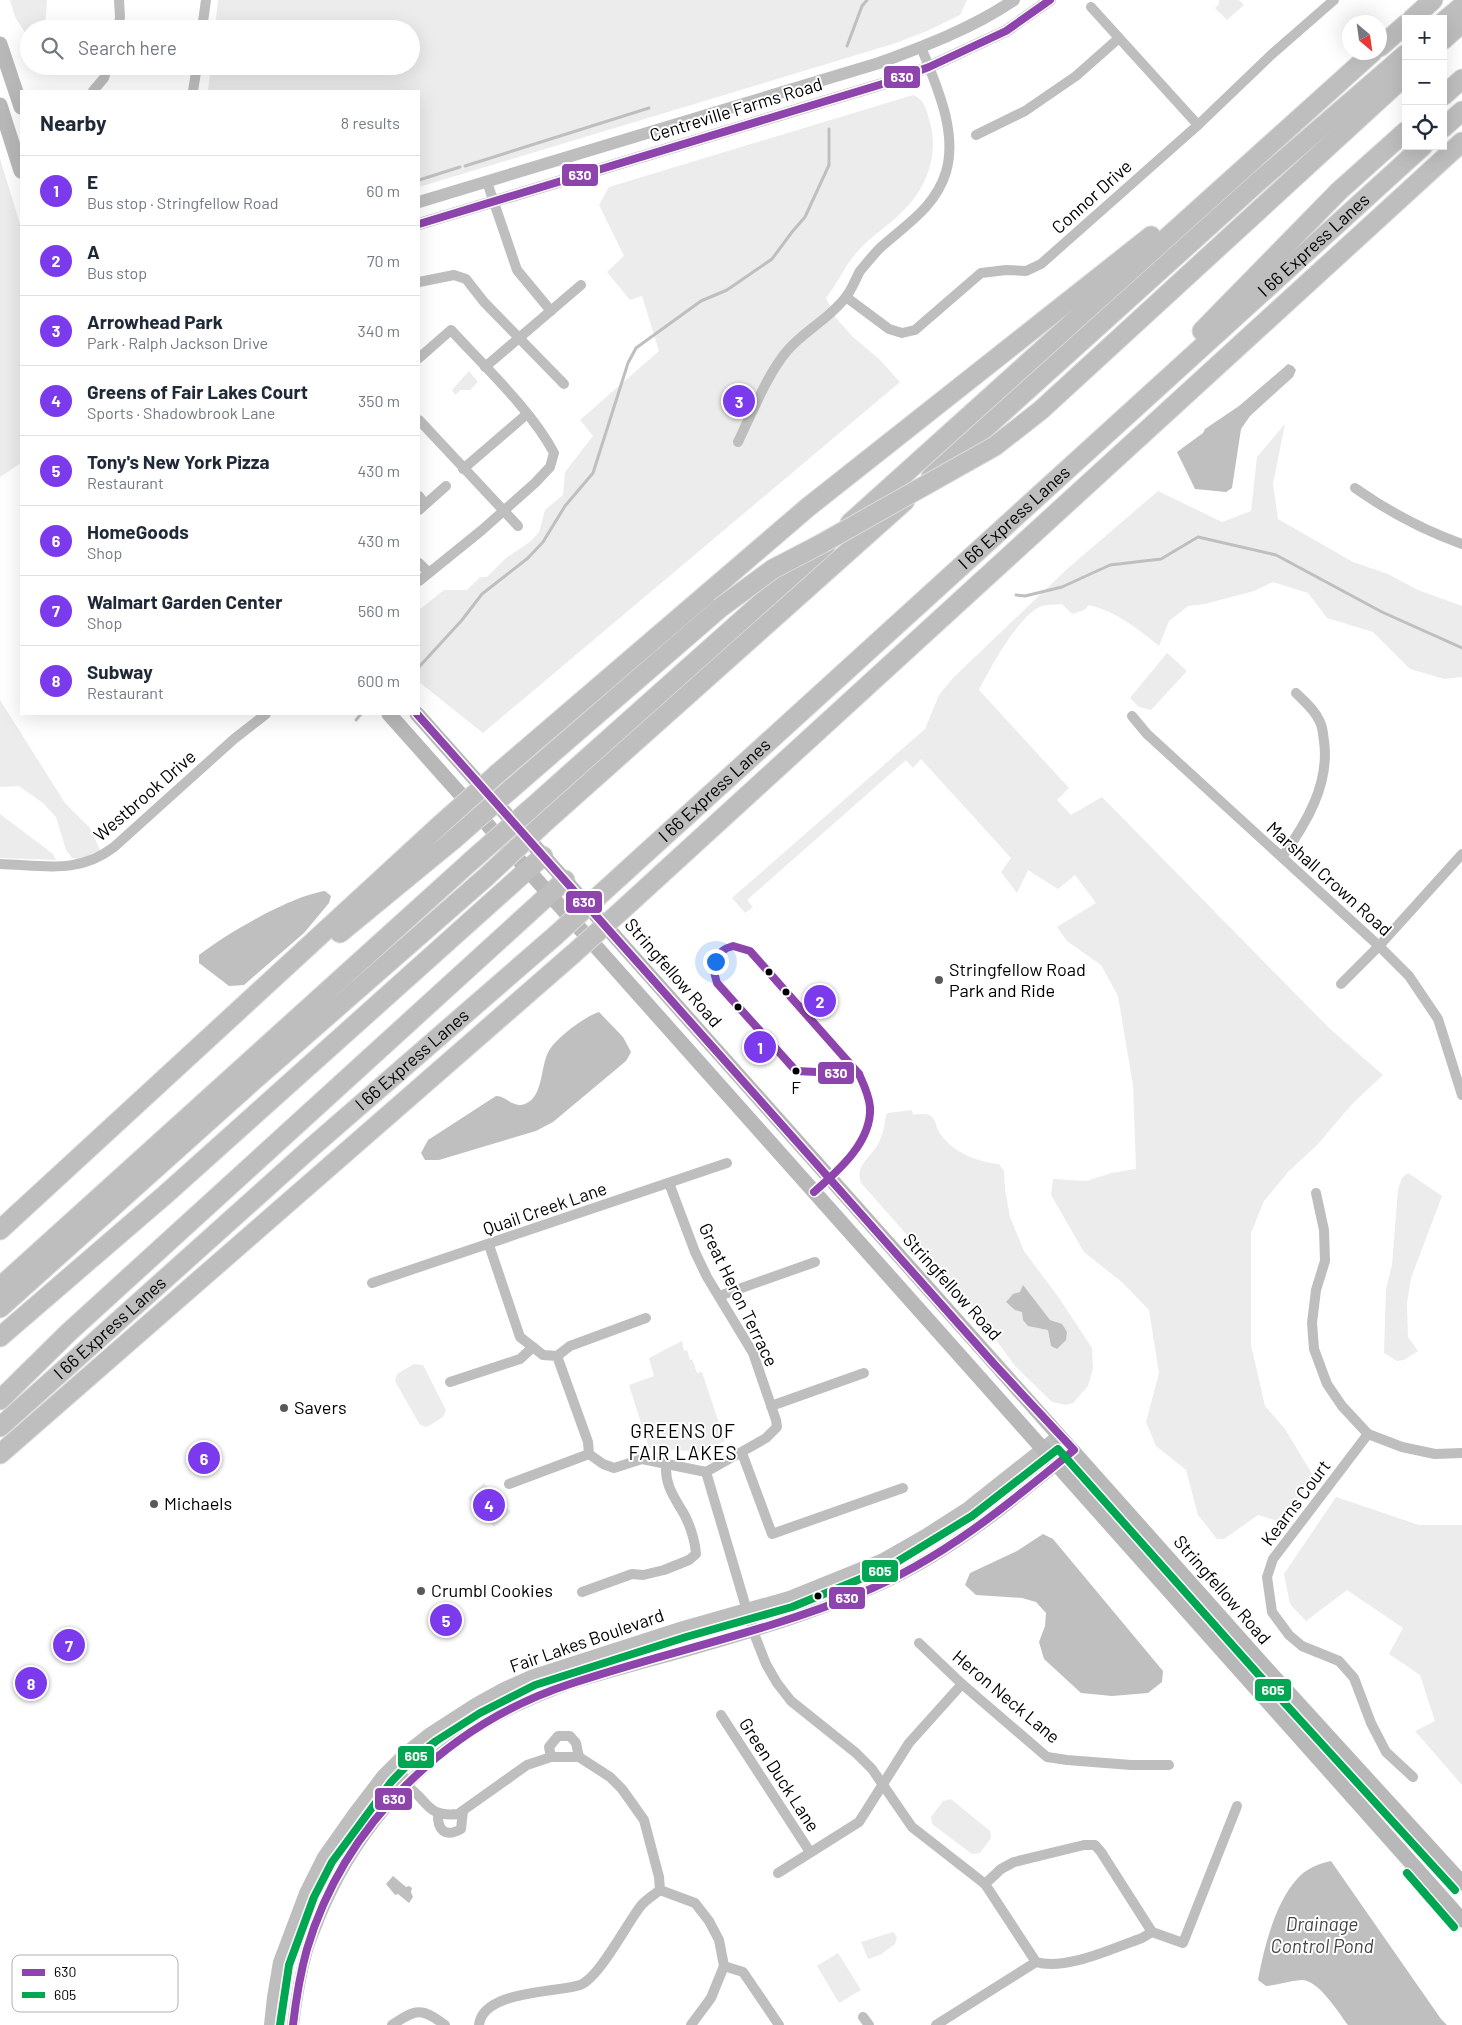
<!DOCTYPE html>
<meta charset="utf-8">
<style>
:root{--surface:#fff;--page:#f2f2f3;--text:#1f2937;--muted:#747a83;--line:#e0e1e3;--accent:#7c3aed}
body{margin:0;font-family:Barlow,sans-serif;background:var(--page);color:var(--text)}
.controls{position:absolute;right:15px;top:15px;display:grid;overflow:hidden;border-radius:0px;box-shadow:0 5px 20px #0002}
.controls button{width:45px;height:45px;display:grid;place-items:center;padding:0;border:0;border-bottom:1px solid var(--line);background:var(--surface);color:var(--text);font:25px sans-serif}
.compass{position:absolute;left:1342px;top:15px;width:45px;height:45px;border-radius:50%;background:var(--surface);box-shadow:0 5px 20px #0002;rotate:151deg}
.you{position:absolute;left:715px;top:961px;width:18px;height:18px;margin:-12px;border:4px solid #fff;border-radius:50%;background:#1a73e8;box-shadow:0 0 0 8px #1a73e833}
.badge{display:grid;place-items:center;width:32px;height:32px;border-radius:50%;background:var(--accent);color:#fff;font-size:16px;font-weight:700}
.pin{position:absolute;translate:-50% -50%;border:2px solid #fff;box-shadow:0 1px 5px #0006}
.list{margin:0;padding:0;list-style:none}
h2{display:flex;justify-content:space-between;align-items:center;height:65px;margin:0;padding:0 20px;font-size:21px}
h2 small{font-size:16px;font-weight:400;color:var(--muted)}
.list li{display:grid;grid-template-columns:32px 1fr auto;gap:15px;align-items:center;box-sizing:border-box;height:70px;padding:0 20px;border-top:1px solid var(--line)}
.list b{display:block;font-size:19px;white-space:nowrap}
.list p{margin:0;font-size:16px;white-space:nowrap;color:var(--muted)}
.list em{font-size:16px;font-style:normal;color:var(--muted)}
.icon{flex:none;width:28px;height:28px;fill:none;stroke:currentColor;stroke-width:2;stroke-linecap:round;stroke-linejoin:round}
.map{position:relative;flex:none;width:1462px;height:2025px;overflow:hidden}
.search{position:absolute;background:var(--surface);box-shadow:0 5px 20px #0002;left:20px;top:20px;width:400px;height:55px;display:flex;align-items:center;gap:12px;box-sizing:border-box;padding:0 18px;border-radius:28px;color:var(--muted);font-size:19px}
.panel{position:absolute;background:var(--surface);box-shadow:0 5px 20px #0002;left:20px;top:90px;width:400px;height:625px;border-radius:0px}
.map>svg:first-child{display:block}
.green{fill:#ececec}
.water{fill:#bfbfbf}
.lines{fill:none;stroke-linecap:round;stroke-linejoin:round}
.stream{stroke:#bfbfbf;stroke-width:3}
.motorway-casing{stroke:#dbdbdb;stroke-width:21}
.minor{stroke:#bebebe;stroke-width:10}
.tertiary{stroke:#bebebe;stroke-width:12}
.secondary{stroke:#b8b8b8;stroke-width:15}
.motorway{stroke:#bebebe;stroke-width:19}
.motorway-bridge-casing{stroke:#dbdbdb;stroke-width:21;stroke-linecap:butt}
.motorway-bridge{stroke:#bebebe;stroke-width:19}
.bus-1-casing{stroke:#fff;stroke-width:11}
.bus-2-casing{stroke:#fff;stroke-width:11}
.bus-1{stroke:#8e44ad;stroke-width:8}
.bus-2{stroke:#00a651;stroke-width:8}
.bus-dot{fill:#000;stroke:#fff;stroke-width:2}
.poi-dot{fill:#595959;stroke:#fff;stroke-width:2}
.labels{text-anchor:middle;stroke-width:4;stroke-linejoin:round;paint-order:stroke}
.bus-label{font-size:17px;fill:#000;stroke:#fff}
.street-label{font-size:18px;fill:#000;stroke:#fff}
.poi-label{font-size:18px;fill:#000;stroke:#fff;text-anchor:start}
.neighbourhood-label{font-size:19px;letter-spacing:1px;fill:#000;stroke:#fff}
.water-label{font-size:19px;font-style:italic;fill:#444;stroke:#fff}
.key{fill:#fff;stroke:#b2b2b2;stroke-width:1}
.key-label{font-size:14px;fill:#000}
.line-badge{stroke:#fff;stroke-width:2}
.badge-label{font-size:14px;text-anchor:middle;font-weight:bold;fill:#fff}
</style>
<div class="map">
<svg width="1462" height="2025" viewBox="0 0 1462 2025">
<rect width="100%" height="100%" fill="#fff"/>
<g class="green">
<polygon points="10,0 47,0 46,16 43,29 29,29 29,39 15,17"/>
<polygon points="218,0 967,0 960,15 927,31 893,44 419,187 419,91 208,91 211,66 411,66 411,29 215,29"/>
<polygon points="1219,0 1239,0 1244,5 1227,20 1215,8 1219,4"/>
<path d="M913 95C924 99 926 108 929 119 940 153 927 189 901 213 888 226 871 236 858 251 845 265 838 283 826 298L836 318 852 336 879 359 900 382 483 733 419 682V610L444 590H467L480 577H487L506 558 531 541 539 532 545 510 563 495 565 472 593 436 580 420 659 351 642 296 630 300 607 272 624 256 599 205 609 187Z"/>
<polygon points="0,159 21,227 21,463 0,477"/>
<polygon points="469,371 478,382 470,390 461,390 455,395 452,390"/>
<path d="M1285 424 1273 484 1278 519 1353 562 1388 574 1418 590 1462 606V677L1444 679 1410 669 1373 632 1327 618 1308 593 1273 582 1254 591 1205 604 1188 606 1169 621 1159 646C1137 628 1117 612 1089 605L1084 610 1072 614 1062 604C1056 605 1048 604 1042 606 1020 613 989 670 979 690L1069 788 1057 800 1071 815 1102 797 1329 1028 1383 1075 1353 1103 1317 1145 1288 1172 1264 1201 1251 1233V1345L1265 1406 1285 1429 1314 1477 1281 1522 1258 1515 1224 1539H1217L1198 1515 1186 1470 1156 1446 1146 1422 1159 1373 1149 1310 1123 1283 1084 1252 1051 1195 1053 1179 1087 1181 1111 1173 1136 1169 1133 1085 1118 996 1101 965 1067 941 1057 927 1096 903 1075 875 1058 889 1028 870 1017 893 1001 872 1011 858 921 759 913 768 906 760 747 900 753 907 745 913 732 898 925 729 939 695 954 677 1067 569 1158 491 1222 522 1251 511 1257 457Z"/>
<polygon points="1167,653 1187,671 1151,710 1139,707 1130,698"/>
<polygon points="0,700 65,803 90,828 100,850 80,859 72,858 66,850 56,817 43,803 19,786 0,787"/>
<polygon points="0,814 53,854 56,860 0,858"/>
<path d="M912 1110 913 1115C919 1114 927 1113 932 1117 936 1121 937 1130 941 1135 954 1153 978 1162 999 1164L1004 1171 1005 1189 1010 1217 1024 1251 1059 1298 1092 1348 1093 1369 1088 1386 1073 1403 1066 1405 1052 1402 1015 1366 978 1315 861 1183C854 1165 873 1156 879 1142 883 1134 885 1124 886 1115L888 1113Z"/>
<polygon points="1408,1173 1442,1196 1411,1278 1407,1303 1408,1337 1418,1351 1404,1360 1397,1361 1384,1353 1386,1289 1392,1265 1398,1189 1402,1178"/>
<polygon points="682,1341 684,1351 687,1350 690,1360 692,1359 697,1373 702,1372 725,1441 700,1452 649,1448 629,1385 654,1376 649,1358"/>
<polygon points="414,1364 423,1365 446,1410 443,1417 427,1427 420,1425 395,1381 397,1374"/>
<polygon points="484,1483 511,1512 494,1527 468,1498"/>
<polygon points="1336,1497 1419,1525 1462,1525 1462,1785 1415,1731 1435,1721 1420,1675 1389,1654 1403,1628 1347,1590 1306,1621 1290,1604 1284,1574"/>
<polygon points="951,1799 990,1831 991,1838 980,1853 972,1854 932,1824 931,1817 943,1801"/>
<polygon points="893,1932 897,1937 895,1944 880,1955 868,1959 861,1942"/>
<polygon points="838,1953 861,1990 839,2003 817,1966"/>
</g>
<g class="water">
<polygon points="1288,364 1293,366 1296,370 1293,377 1250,416 1241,429 1232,488 1226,492 1195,489 1177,452 1203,433 1205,429 1239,406"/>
<path d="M325 891 331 896 329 903 304 933 244 985 229 986 199 963V955C227 933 291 896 325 891Z"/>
<path d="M599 1012 623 1037 631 1052 626 1061 553 1122 536 1131 439 1160H425L421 1153 428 1140 496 1096C506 1096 511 1106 521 1105 545 1101 539 1065 550 1049 559 1036 584 1017 599 1012Z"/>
<polygon points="1023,1285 1050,1320 1062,1324 1067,1332 1066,1340 1057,1349 1051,1346 1048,1330 1028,1326 1023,1320 1022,1312 1015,1310 1006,1302 1013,1294 1020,1292"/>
<polygon points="1043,1534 1053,1539 1163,1671 1162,1682 1148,1693 1112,1696 1081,1693 1044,1659 1039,1642 1045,1626 1046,1613 1036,1602 1022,1598 976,1595 965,1585 970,1573 1017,1551"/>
<path d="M1331 1861 1441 2019 1447 2025H1348C1338 2012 1318 1979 1301 1980 1289 1981 1278 1985 1266 1986L1258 1980C1264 1948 1275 1903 1297 1879 1305 1869 1320 1863 1331 1861Z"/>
<polygon points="393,1876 406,1887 409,1886 412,1888 411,1892 413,1897 409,1903 398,1894 395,1895 386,1884"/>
</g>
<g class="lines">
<g class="stream">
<polyline points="847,46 862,6 867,0"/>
<polyline points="465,166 649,108"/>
<polyline points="419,180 460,167"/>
<polyline points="1016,595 1025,596 1062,587 1110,565 1161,559 1198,537 1276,555 1382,612 1462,648"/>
<polyline points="419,667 462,620 482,594 528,558 543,542 565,506 593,473 628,363 636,348 701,301 727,290 772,259 792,232 805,217 829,165 829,129"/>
<polyline points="356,720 361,714"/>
</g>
<defs>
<g id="motorway">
<polyline points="1412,19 1433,0"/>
<polyline points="1443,22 1462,6"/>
<polyline points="1443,40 1462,23"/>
<polyline points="1380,47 1406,24"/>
<polyline points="1443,96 1462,79"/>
<polyline points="1443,128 1462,111"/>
<polyline points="1202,331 1339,191 1406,131"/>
<polyline points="1041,410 1406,75"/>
<polyline points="931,477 1259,181 1406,54"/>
<polyline points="850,523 1373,52"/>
<polyline points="497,774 807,508 1151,236"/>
<polyline points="511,789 720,608"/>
<polyline points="529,810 826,545"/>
<polyline points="542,825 905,501"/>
<path id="s1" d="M603 892 1423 146"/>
<polyline points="621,911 1462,142"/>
<polyline points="340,933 453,840"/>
<polyline points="0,1230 440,825"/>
<polyline points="0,1287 471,861"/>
<polyline points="0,1308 252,1082 486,877"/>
<polyline points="0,1337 166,1194 543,856"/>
<polyline points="0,1400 68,1333 565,880"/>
<path id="s2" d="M0 1427 312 1147 556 935"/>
<polyline points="0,1454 573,954"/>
</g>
</defs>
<use href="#motorway" class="motorway-casing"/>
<g class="minor">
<polyline points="1091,7 1198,125"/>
<polyline points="118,29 120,17 119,0"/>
<polyline points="202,29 206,0"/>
<polyline points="93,91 104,78 108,66"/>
<polyline points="193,91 197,66"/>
<polyline points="976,135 1025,111 1076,76 1119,38"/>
<polyline points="487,182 517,270 551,311"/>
<polyline points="419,282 454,275 466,279 484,302 564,384"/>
<polyline points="846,297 889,329 902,333 915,330 981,273 1006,270 1026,271 1041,264 1198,125 1271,55 1334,0"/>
<path d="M419 358 451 330C484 366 532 411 554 453L550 467 535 483 482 530 419 581"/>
<polyline points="485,367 581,285"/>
<polyline points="419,420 518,526"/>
<path d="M738 442C751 415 768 373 787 351 804 331 829 319 845 298 852 290 855 280 860 271 866 264 873 255 880 248 905 225 935 208 946 172 958 131 936 85 921 47"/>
<polyline points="463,469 527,414"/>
<path d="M1355 488C1389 512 1423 530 1462 544"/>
<polyline points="419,496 425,504"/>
<polyline points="419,510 446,486"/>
<polyline points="419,563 428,572"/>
<polyline points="1132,716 1147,734 1379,946 1409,976 1438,1019 1462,1095"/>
<path d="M1282 857C1306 824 1330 784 1324 741 1323 735 1323 728 1320 722 1315 710 1305 702 1296 693"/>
<path d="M0 864C42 865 78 875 114 847L234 739 266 714"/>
<polyline points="1341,984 1379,946 1462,854"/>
<polyline points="669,1183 695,1252 707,1277 753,1353 776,1420 777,1427 766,1438 706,1472"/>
<polyline points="1316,1193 1324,1230 1325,1261 1316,1290 1312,1323 1314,1349 1327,1384 1342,1406 1368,1434 1402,1447 1435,1454 1462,1453"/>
<polyline points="489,1245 520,1337 543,1355 557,1356 588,1442 589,1454 603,1464 614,1468 642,1459 706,1472"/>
<polyline points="372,1283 727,1163"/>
<polyline points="719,1296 815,1262"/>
<polyline points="557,1356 570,1346 646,1318"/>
<polyline points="450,1382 520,1359 533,1347"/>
<polyline points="771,1406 864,1373"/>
<polyline points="1368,1434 1273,1559 1267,1577 1272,1612 1289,1635 1302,1646 1339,1661 1354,1678 1371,1723 1386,1752 1413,1777"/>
<polyline points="742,1453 772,1534 903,1488"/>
<polyline points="706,1472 753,1631 766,1664 777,1683 791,1701 856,1753 872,1769 912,1827 985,1884"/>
<polyline points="509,1484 589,1454"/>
<path d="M582 1592 632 1574 643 1575 664 1570 689 1560 696 1554C695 1540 689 1521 681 1509 672 1494 665 1483 666 1465"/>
<polyline points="919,1643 962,1684 1047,1757 1067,1760 1131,1765 1169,1765"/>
<polyline points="721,1715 810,1852"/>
<polyline points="551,1757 549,1747 558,1736 570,1736 576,1743 579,1757"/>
<polyline points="398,1760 406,1785"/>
<path d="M383 1775C390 1778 398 1781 405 1785 428 1798 425 1818 458 1814L527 1765 551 1757H579L610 1777 622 1789 644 1820 659 1877 660 1890 695 1903 709 1921 719 1940 724 1966 711 1998 691 2025"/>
<path d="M438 1813C437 1830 445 1838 461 1829L463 1811"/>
<path d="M1084 1845H1095L1101 1852 1152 1932 1142 1938C1113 1948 1066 1971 1036 1962L985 1884 1001 1869 1014 1862Z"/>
<polyline points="778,1873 859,1822 909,1743 962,1684"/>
<polyline points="1152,1932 1183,1943 1237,1806"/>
<polyline points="724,1966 743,1972 779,2025"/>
<polyline points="863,2017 869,2025"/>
<path d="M392 2025C416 2009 421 2007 445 2025"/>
<path d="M479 2025C483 1990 556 1993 580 1985 599 1978 626 1925 640 1907 645 1900 654 1895 660 1890"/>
<polyline points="936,2025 1036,1962"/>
</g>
<g class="tertiary">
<path d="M419 202 879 63C925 46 973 28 1014 0"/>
<polyline points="419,224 889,82 929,67 1006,31 1050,0"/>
<polyline points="270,2025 273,1997 279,1962 305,1893 323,1857 354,1813 383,1775 406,1752 430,1733 475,1704 504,1688 531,1676 683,1627 789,1597 883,1559 925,1535 967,1508 1059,1435"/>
<path d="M293 2025C296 2000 300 1975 307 1950 310 1939 315 1929 319 1918 350 1841 408 1770 479 1726 508 1708 538 1696 569 1684 649 1660 730 1641 808 1613 836 1603 865 1593 892 1579 959 1546 1017 1498 1074 1450"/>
</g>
<g class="secondary">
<polyline points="0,44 21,107"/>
<polyline points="0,105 21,171"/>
<path d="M389 714C744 1118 1106 1516 1462 1920"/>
<polyline points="417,714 1265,1667 1462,1883"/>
</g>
<use href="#motorway" class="motorway"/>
<defs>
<g id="motorway-bridge">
<polyline points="720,608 773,569 821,544 995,446 1041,410"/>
<polyline points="440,825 497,774"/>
<polyline points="453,840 511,789"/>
<polyline points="471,861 529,810"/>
<polyline points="486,877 542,825"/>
<polyline points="556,935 603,892"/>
<polyline points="573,954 621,911"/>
</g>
</defs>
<use href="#motorway-bridge" class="motorway-bridge-casing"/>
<use href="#motorway-bridge" class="motorway-bridge"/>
<defs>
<g id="bus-1">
<polyline points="419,224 889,82 929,67 1006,31 1050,0"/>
<path d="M733 946 750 951 859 1074 796 1071 717 983C711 966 714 951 733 946Z"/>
<path d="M814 1192C838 1171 872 1142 870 1107 869 1095 864 1085 859 1074"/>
<path d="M293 2025C296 1999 300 1974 307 1949 344 1824 448 1724 570 1684 666 1652 766 1632 861 1593 941 1560 1008 1505 1074 1450L995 1365 417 714"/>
</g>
<g id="bus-2">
<polyline points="1407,1873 1454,1927"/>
<polyline points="280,2025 289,1965 314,1897 332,1862 391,1782 413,1759 436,1741 480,1713 535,1685 686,1637 792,1607 887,1568 972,1516 1058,1449 1258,1674 1455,1890"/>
</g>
</defs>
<use href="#bus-1" class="bus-1-casing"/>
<use href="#bus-2" class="bus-2-casing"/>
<use href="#bus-1" class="bus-1"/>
<use href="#bus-2" class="bus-2"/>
</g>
<g class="bus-dot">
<circle cx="769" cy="972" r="4.5"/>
<circle cx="786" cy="992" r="4.5"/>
<circle cx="738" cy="1007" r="4.5"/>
<circle cx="796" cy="1071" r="4.5"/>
<circle cx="818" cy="1596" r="4.5"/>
</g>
<g class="poi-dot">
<circle cx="939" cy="980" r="5"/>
<circle cx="284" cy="1408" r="5"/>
<circle cx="154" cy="1504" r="5"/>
<circle cx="421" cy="1591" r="5"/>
</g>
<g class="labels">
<g class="bus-label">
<text x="796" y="1094">F</text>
</g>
<g class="street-label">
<text transform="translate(736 110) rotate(-17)" y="6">Centreville Farms Road</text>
<text transform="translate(1092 197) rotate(-42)" y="6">Connor Drive</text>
<text dy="6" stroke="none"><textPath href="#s1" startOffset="961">I 66 Express Lanes</textPath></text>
<text dy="6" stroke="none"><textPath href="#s1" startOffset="556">I 66 Express Lanes</textPath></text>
<text dy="6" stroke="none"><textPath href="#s1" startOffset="151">I 66 Express Lanes</textPath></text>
<text transform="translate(145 796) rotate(-41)" y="6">Westbrook Drive</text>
<text transform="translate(1329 879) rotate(42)" y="6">Marshall Crown Road</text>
<text transform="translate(673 973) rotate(49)" y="6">Stringfellow Road</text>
<text dy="6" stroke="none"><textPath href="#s2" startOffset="552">I 66 Express Lanes</textPath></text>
<text transform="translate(545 1209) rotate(-19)" y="6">Quail Creek Lane</text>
<text transform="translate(952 1287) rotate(48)" y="6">Stringfellow Road</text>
<text transform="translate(738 1295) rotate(64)" y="6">Great Heron Terrace</text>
<text dy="6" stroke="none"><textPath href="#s2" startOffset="148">I 66 Express Lanes</textPath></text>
<text transform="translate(1296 1503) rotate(-53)" y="6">Kearns Court</text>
<text transform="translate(1222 1590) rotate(49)" y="6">Stringfellow Road</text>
<text transform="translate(587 1641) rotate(-19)" y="6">Fair Lakes Boulevard</text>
<text transform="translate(1006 1697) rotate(40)" y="6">Heron Neck Lane</text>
<text transform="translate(779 1775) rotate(57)" y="6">Green Duck Lane</text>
</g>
<g class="poi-label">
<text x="949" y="976">Stringfellow Road<tspan x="949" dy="21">Park and Ride</tspan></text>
<text x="294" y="1414">Savers</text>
<text x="164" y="1510">Michaels</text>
<text x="431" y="1597">Crumbl Cookies</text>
</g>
<g class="neighbourhood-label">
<text x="683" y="1438">GREENS OF<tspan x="683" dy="22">FAIR LAKES</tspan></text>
</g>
<g class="water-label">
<text x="1322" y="1931">Drainage<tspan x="1322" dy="22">Control Pond</tspan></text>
</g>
</g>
<rect x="12" y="1955" width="166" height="57" rx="8" class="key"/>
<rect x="22" y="1969" width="23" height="7" fill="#8e44ad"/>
<rect x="22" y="1992" width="23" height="6" fill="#00a651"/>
<g class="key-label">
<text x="54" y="1977">630</text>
<text x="54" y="2000">605</text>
</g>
<g class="line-badge">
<rect x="883" y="65" width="38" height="24" rx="5" fill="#8e44ad"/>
<rect x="561" y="163" width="38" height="24" rx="5" fill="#8e44ad"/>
<rect x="565" y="890" width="38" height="24" rx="5" fill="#8e44ad"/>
<rect x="817" y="1061" width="38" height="24" rx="5" fill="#8e44ad"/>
<rect x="861" y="1559" width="38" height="24" rx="5" fill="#00a651"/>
<rect x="828" y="1586" width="38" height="24" rx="5" fill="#8e44ad"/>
<rect x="1254" y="1678" width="38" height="24" rx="5" fill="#00a651"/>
<rect x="397" y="1745" width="38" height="24" rx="5" fill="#00a651"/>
<rect x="374" y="1787" width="39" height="24" rx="5" fill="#8e44ad"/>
</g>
<g class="badge-label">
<text x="902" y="82">630</text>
<text x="580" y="180">630</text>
<text x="584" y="907">630</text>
<text x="836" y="1078">630</text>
<text x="880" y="1576">605</text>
<text x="847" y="1603">630</text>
<text x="1273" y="1695">605</text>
<text x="416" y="1761">605</text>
<text x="394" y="1804">630</text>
</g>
</svg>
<div class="controls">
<button>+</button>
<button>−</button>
<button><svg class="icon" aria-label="locate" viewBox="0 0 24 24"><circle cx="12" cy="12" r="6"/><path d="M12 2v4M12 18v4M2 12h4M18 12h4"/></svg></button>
</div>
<svg class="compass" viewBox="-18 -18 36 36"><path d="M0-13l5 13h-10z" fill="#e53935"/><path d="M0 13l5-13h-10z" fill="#747a83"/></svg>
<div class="you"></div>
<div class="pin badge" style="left:760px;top:1047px">1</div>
<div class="pin badge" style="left:820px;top:1001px">2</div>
<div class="pin badge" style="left:739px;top:401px">3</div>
<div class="pin badge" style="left:489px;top:1505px">4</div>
<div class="pin badge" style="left:446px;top:1620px">5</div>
<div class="pin badge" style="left:204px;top:1458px">6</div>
<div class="pin badge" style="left:69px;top:1645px">7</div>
<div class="pin badge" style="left:31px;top:1683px">8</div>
<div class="search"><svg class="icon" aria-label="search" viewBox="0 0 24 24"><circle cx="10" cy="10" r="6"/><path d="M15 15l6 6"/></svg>Search here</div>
<section class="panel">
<h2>Nearby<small>8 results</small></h2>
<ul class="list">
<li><span class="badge">1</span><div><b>E</b><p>Bus stop · Stringfellow Road</p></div><em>60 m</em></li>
<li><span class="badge">2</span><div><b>A</b><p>Bus stop</p></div><em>70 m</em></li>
<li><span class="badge">3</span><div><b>Arrowhead Park</b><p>Park · Ralph Jackson Drive</p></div><em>340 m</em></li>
<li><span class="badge">4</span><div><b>Greens of Fair Lakes Court</b><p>Sports · Shadowbrook Lane</p></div><em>350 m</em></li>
<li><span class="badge">5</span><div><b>Tony's New York Pizza</b><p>Restaurant</p></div><em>430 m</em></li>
<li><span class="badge">6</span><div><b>HomeGoods</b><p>Shop</p></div><em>430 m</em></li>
<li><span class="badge">7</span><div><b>Walmart Garden Center</b><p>Shop</p></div><em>560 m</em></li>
<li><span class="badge">8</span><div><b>Subway</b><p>Restaurant</p></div><em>600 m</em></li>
</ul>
</section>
</div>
